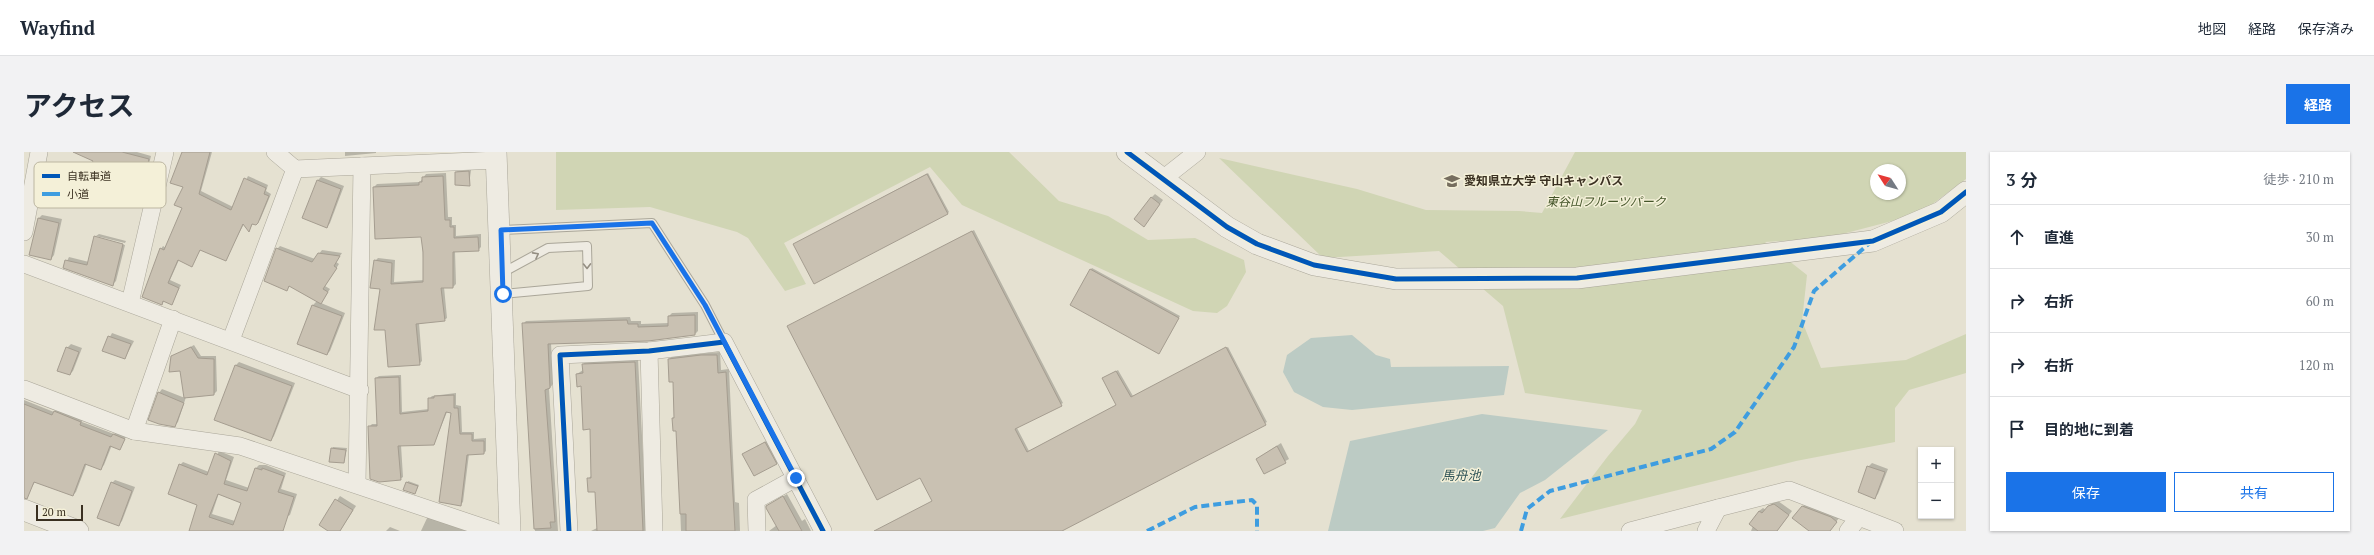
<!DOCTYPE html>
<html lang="ja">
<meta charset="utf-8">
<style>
:root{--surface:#fff;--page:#f2f2f3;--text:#1f2937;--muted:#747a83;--line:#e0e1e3;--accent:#1a73e8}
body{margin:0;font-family:"PT Serif","Noto Sans JP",serif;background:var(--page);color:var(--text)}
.controls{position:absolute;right:12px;bottom:12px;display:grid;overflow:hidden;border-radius:0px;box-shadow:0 1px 3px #0004}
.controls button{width:36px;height:36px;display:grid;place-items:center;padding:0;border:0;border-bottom:1px solid var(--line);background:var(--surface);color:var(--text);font:20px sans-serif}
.compass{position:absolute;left:1846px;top:12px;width:36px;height:36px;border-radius:50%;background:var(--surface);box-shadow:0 1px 3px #0004;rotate:306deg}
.scale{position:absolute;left:12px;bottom:10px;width:47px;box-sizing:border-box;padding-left:4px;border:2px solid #3a3021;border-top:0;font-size:11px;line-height:14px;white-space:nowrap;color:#3a3021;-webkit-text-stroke:3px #f4f0d8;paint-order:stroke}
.stop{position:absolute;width:12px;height:12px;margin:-9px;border:3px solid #1a73e8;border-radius:50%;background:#fff}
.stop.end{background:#1a73e8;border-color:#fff;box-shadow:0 1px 4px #0008}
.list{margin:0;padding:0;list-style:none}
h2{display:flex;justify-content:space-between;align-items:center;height:52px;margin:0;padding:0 16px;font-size:17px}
h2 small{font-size:13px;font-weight:400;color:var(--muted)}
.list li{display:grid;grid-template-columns:26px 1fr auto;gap:12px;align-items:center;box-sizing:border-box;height:64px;padding:0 16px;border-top:1px solid var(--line)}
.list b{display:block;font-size:15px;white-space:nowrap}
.list em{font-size:13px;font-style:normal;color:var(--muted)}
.actions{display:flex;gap:8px;padding:12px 16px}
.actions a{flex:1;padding:9px 0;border:1px solid var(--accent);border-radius:0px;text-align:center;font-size:14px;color:var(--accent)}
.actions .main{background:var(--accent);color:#fff}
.icon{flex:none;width:22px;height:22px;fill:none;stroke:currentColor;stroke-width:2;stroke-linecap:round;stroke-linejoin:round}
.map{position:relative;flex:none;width:1942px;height:379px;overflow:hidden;border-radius:0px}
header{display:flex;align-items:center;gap:24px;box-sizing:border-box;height:56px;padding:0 20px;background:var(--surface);border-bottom:1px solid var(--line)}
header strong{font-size:19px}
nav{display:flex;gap:22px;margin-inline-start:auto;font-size:14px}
.intro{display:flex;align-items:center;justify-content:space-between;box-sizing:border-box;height:96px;padding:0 24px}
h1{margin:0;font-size:28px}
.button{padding:10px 18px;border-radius:0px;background:var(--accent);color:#fff;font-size:14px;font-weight:700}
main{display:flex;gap:24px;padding:0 24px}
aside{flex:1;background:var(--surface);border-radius:0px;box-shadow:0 1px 3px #0004}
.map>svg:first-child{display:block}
.green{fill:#d0d5b4;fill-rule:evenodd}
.water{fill:#bccbc4}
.shadow{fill:#0003;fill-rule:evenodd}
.building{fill:#c9c1b2;stroke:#a59d90;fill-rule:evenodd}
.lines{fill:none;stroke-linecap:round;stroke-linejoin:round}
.service-casing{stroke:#aaa699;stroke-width:10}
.minor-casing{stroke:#aaa699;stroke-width:18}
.tertiary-casing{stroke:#aaa699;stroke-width:22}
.service{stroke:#eeebe2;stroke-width:8}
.minor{stroke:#eeebe2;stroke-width:17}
.tertiary{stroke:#eeebe2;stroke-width:21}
.quiet{stroke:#3e9de0;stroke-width:4;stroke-dasharray:8 4;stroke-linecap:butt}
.cycleway-casing{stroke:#f4f0d8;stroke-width:8}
.cycleway{stroke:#0057b8;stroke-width:5}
.oneway{stroke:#948e82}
.route{stroke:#1a73e8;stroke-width:5}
.labels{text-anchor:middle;stroke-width:3;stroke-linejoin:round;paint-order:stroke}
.poi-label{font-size:12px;font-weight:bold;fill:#3a3021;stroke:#f4f0d8;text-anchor:start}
.park-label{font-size:12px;font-style:italic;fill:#445529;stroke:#f4f0d8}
.water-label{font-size:13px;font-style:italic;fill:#315659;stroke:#f4f0d8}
.key{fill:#f4f0d8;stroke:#bcb6a1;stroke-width:1}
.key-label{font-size:11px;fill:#3a3021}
</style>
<header>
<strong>Wayfind</strong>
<nav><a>地図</a><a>経路</a><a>保存済み</a></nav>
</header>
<div class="intro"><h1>アクセス</h1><a class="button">経路</a></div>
<main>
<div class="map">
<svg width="1942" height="379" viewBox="0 0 1942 379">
<rect width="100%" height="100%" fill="#e5e1d1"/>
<g class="green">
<polygon points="532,0 985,0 1035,49 1084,64 1124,88 1171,86 1220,108 1222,120 1203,154 1193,161 1169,159 938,53 906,15 760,91 782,132 761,139 724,86 713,80 626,55 532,58"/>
<path d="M1551 0H1942V27L1895 62 1803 86 1741 90 1783 123 1778 169 1797 216 1882 208 1942 182V221L1885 238 1871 256V290L1772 309 1536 367 1584 304 1611 272 1618 258 1501 241 1479 154 1415 99 1299 106 1195 6 1333 37 1402 58 1495 59 1518 61ZM1852 18H1876V42H1852Z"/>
</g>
<g class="water">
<polygon points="1328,183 1352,203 1366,207 1367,215 1485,214 1480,243 1328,258 1299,255 1270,240 1259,220 1263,203 1287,186"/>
<polygon points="1458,262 1584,278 1521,328 1496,341 1471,376 1459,379 1304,379 1326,289"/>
</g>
<g class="shadow">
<polygon points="58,0 113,0 127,4 122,24 119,27 84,18 82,20"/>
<polygon points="159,0 188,0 177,39 209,55 224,24 244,33 242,39 247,42 236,68 229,71 225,79 220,72 201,108 177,97 167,114 155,108 146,128 157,133 148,151 141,149 137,152 137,97 139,94 142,96 159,56 161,34 147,30"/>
<polygon points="321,0 352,0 352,1 321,4"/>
<polygon points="447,18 445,33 432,20 434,19"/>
<polygon points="422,21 424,65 428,65 428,73 432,73 432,84 457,82 457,95 454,98 431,99 432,132 429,135 420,135 423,166 420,168 395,171 398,209 395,212 351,109 354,106 371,108 370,130 400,128 398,84 352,86 350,35 353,32 396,30 402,22"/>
<polygon points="904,21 925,60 923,62 772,91"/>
<polygon points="297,25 320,34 306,71 303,75 294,28"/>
<polygon points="1131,42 1139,48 1123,70 1127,46"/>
<polygon points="18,63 38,67 30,103 27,107 14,67"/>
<polygon points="950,78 1039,251 993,276 1005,299 1093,253 1081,225 1094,218 1109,244 1204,195 1243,270 1036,379 868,379 909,349 897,325 765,174"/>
<polygon points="75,82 102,89 101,91 72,84"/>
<polygon points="72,84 72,86 101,93 92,129 88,133 40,115 45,105 65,110"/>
<polygon points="256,94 291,107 298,98 318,101 312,110 315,112 301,134 306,137 297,151 321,161 306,199 303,202 274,191 289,153 293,149 266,134 263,137 253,97"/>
<polygon points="1068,116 1156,164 1136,199 1066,118"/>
<polygon points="674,160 674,179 671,182 527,191 529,232 525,237 534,379 511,379 499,172 502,169 606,165 607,169 617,169 617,172 645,171 645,164 648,161"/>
<polygon points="88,181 110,189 101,206 79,198"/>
<polygon points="47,192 58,196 49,219 46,222 43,196"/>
<polygon points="170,193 177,204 192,204 193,239 190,242 162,245 154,270 150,274 135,241 138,237 161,246 157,218 148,205"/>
<polygon points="696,200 697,218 705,217 711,350 715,351 716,379 657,379 653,278 649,266 651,264 650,229 645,207 649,204"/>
<polygon points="614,207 623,379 567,379 573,376 572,339 564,327 568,323 567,276 558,233 553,222 559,218 559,212 562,209"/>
<polygon points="215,210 271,231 250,284 247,288 191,267 212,213"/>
<polygon points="377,223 378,260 405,257 405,247 408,244 432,241 432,253 437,254 438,280 450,280 450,287 462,286 462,299 460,301 445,302 439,350 436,353 428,261 423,260 410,292 377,293 379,325 376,327 345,275 348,272 354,272 352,226 355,224"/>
<polygon points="0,248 30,260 34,256 59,266 58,270 90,282 93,279 103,283 96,296 88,293 80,313 77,316 63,311 52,340 49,343 11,330 6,338 0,336"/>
<polygon points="744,288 755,309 752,312 719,302"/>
<polygon points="1257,291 1265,307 1240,321 1233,307"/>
<polygon points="309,295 323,296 320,310 308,297"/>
<path d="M195 299 210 305 202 328 225 336 232 316 235 313H242L262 321 257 337 273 342 266 363 233 379H166L174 352 156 313 159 310 185 320ZM195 341 218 350 211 369 188 362Z"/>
<polygon points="1848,311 1864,317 1854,342 1851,345 1844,315"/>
<polygon points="91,328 111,335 98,369 94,373 88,331"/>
<polygon points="384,329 395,333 391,341 383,331"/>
<polygon points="763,342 778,369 781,367 787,379 745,379 753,373 743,354"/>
<polygon points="316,344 332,354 316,379 306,379 296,373"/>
<polygon points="1754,349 1768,359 1753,379 1727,379 1735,359 1739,356 1742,358 1749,350"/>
<polygon points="1782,351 1815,366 1805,379 1786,379 1779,354"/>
<polygon points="404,364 448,379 397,379"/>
<polygon points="366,375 376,379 362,379"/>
</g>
<g class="building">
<polygon points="49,0 98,0 125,7 120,28 83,19 82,22 66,15 69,9"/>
<polygon points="158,0 186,0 175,42 207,58 220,26 242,36 240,42 245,44 234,71 232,73 228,72 225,80 219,72 202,109 176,98 168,115 154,108 144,131 155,136 148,153 139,149 138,153 118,145 136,96 140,98 158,56 150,53 159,35 146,31"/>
<polygon points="445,19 446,34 431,33 431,20"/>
<polygon points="903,22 924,62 790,132 769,92"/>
<polygon points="419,24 421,68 426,68 426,75 430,75 430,86 454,85 455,99 429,100 429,136 417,136 421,169 392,172 396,213 364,215 361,178 350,178 356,137 346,136 350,108 368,111 367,132 399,130 399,100 397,85 351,87 349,35 395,33 395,30 398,30 398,25"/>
<polygon points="293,28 317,37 303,76 278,66"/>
<polygon points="1127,45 1136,52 1120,75 1110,67"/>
<polygon points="14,66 35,71 27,108 5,103"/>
<polygon points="948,79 1038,254 991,277 1003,300 1092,253 1078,226 1092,219 1107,245 1202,195 1242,273 1038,379 850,379 908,349 896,326 853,348 763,174"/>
<polygon points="70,84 99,92 89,134 39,116 41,108 63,113"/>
<polygon points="252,96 288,110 294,101 316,104 310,114 313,116 299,137 304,140 297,152 265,134 263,139 240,129"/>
<polygon points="1066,117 1155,166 1135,202 1046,153"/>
<polygon points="288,153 318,164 303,203 273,192"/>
<polygon points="671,163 671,183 624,189 524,192 526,236 521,238 531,370 526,370 527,376 510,377 498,171 603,168 604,172 614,172 614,175 644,174 644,164"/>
<polygon points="84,184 107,192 101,207 78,199"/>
<polygon points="42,195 55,200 46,223 33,219"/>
<polygon points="167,195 174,206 190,207 190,243 160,246 156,219 145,220 147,204"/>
<polygon points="677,203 693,203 694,221 702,220 711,379 662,379 662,362 656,362 652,279 649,279 648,266 650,266 649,230 645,230 644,207"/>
<polygon points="611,210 619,379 573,379 571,340 564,340 563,326 567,326 566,277 559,278 557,234 553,235 552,222 559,221 558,212"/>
<polygon points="211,213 268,234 247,289 190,268"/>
<polygon points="375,225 376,262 404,259 404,246 410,246 410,244 430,243 430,256 434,256 436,282 448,282 448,289 460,289 460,302 443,303 437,354 415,350 427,261 422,260 410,293 374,294 377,328 355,330 346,327 344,274 353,274 351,226"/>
<polygon points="134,240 160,251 151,275 135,272 124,268"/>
<polygon points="0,252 28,263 30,259 57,270 56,273 87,285 89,282 101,287 96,298 86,294 77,318 61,312 49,344 10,330 3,347 0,346"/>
<polygon points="741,290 753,312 730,324 718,302"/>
<polygon points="1253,294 1262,311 1240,322 1232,307"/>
<polygon points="307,296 322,298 320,311 305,310"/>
<path d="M191 301 207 309 200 332 223 339 231 316 238 318V316L260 324 254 340 270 345 259 379H165L173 353 144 342 155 312 183 323ZM194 342 217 351 209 373 185 365Z"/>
<polygon points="1843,314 1861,320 1851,347 1834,340"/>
<polygon points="87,330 108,339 95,374 73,366"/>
<polygon points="382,330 394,334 391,342 379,338"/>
<polygon points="759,344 778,379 755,379 742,356 742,354"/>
<polygon points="311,347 329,358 316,379 304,379 295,373"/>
<polygon points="1750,352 1765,363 1753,379 1734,379 1725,372 1735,359 1738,361 1744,354"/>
<polygon points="1778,354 1807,365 1813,370 1806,379 1785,379 1768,366"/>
</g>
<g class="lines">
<defs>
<g id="service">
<polyline points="477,78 628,71 681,153 700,190"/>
<polyline points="478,121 524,96 563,94 564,134 479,142"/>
</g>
<g id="minor">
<polyline points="251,0 271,17 338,14"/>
<polyline points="1140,26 1173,0"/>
<polyline points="0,80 15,0"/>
<polyline points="0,112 336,238"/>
<polyline points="106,151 141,0"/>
<polyline points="207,188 271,17"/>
<polyline points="625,199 630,379"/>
<polyline points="0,237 110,279 216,294 470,379"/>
<polyline points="110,279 149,167"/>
<polyline points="333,332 338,14 473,8"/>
<polyline points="1694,356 1765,338 1835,365 1824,379"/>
<polyline points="1835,365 1871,379"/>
<polyline points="545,379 536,203 625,199 700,190 799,379"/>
<polyline points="733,379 732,348 772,326"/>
<polyline points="1606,379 1694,356 1682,379"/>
</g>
<g id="tertiary">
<polyline points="472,0 486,379"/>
<polyline points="1103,0 1203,75 1233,92 1290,113 1372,127 1553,126 1849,89 1917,60 1942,40"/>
<polyline points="0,358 54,379"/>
</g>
</defs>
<use href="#service" class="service-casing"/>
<use href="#minor" class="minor-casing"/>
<use href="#tertiary" class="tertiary-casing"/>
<use href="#service" class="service"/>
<use href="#minor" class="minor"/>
<use href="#tertiary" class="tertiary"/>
<g class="quiet">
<polyline points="1123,379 1171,355 1228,348 1233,353 1233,379"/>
<polyline points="1497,379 1503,357 1526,339 1687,297 1711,280 1770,195 1790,139 1847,90"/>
</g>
<defs>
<g id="cycleway">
<polyline points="1103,0 1203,75 1233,92 1290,113 1372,127 1553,126 1849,89 1917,60 1942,40"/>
<polyline points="545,379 536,203 625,199 700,190 799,379"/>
</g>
</defs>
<use href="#cycleway" class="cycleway-casing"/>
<use href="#cycleway" class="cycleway"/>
</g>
<defs><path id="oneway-chevron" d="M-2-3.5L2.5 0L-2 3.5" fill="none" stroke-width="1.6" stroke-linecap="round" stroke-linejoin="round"/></defs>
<g class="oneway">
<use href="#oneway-chevron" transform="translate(512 103) rotate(-28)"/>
<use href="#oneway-chevron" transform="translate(563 114) rotate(89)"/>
</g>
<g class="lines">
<polyline class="route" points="479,142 477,78 628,71 681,153 772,326"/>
</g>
<defs>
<symbol id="university-bare" viewBox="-9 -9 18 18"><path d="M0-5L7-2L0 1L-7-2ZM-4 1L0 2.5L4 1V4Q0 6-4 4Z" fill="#766e5f" stroke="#f4f0d8" stroke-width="2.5" paint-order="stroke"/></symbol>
</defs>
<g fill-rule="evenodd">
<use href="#university-bare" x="1417" y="18" width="22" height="22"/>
</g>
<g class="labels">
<g class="poi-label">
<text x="1440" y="33">愛知県立大学 守山キャンパス</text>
</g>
<g class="park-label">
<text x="1582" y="54">東谷山フルーツパーク</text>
</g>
<g class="water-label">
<text x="1437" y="328">馬舟池</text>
</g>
</g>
<rect x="10" y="10" width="132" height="46" rx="6" class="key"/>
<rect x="18" y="22" width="18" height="4" fill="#0057b8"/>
<rect x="18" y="40" width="18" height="4" fill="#3e9de0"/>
<g class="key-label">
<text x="43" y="28">自転車道</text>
<text x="43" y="46">小道</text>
</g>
</svg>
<div class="controls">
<button>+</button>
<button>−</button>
</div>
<svg class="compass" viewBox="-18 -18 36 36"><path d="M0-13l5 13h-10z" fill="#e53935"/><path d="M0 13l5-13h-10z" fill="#747a83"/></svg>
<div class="scale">20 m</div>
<div class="stop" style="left:479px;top:142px"></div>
<div class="stop end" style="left:772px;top:326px"></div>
</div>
<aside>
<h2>3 分<small>徒歩 · 210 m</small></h2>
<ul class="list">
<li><svg class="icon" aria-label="ahead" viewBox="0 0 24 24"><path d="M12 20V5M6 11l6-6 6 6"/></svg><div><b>直進</b></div><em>30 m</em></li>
<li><svg class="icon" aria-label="right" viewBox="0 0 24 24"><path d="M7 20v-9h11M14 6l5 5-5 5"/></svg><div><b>右折</b></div><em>60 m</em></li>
<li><svg class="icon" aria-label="right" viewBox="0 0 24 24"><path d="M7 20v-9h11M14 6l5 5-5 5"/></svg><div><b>右折</b></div><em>120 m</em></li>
<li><svg class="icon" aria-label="arrive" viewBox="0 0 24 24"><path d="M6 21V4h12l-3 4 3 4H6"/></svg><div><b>目的地に到着</b></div></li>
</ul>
<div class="actions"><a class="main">保存</a><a>共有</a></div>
</aside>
</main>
